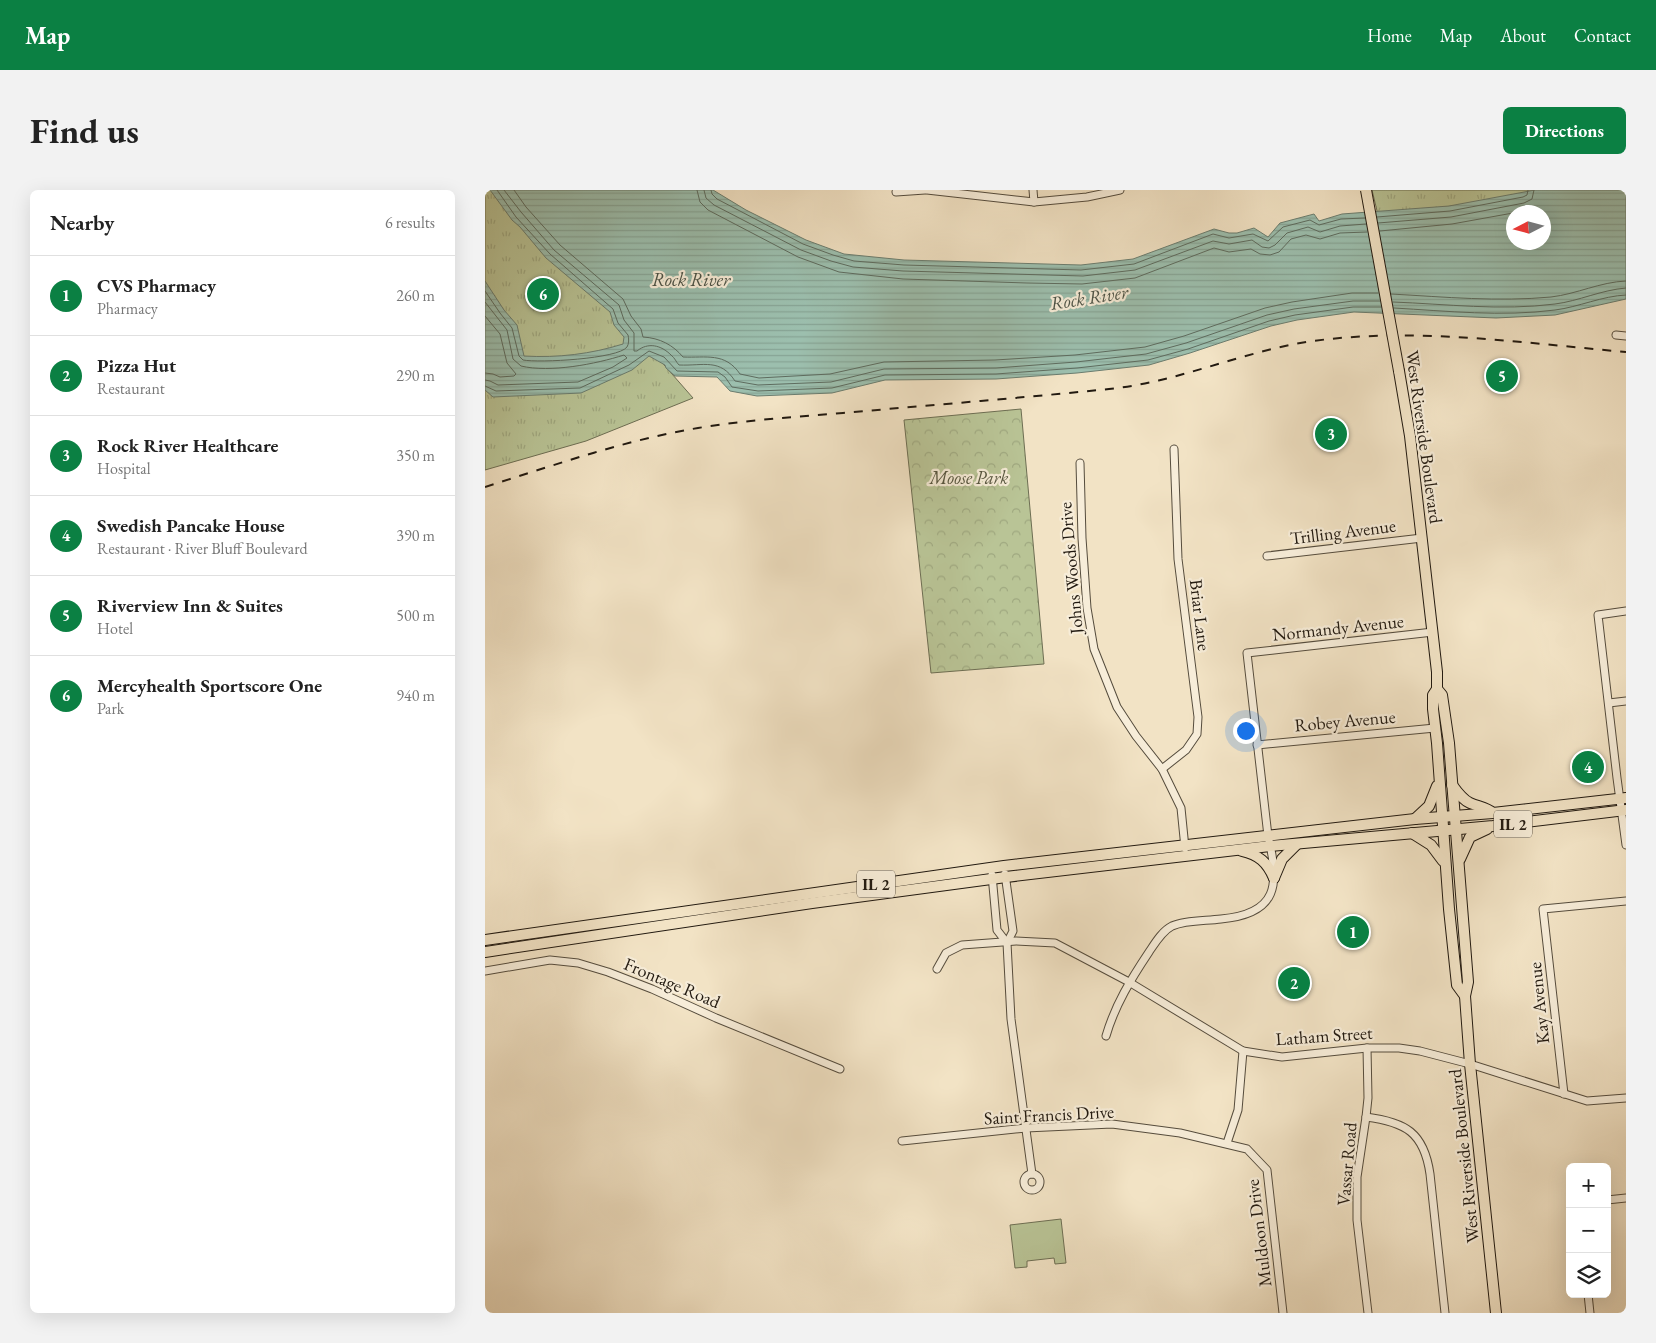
<!DOCTYPE html>
<meta charset="utf-8">
<style>
:root{--surface:#fff;--page:#f2f2f2;--text:#222;--muted:#767676;--line:#e0e0e0;--accent:#0b8043}
body{margin:0;font-family:"EB Garamond",serif;background:var(--page);color:var(--text)}
.controls{position:absolute;right:15px;bottom:15px;display:grid;overflow:hidden;border-radius:8px;box-shadow:0 5px 20px #0002}
.controls button{width:45px;height:45px;display:grid;place-items:center;padding:0;border:0;border-bottom:1px solid var(--line);background:var(--surface);color:var(--text);font:25px sans-serif}
.compass{position:absolute;left:1021px;top:15px;width:45px;height:45px;border-radius:50%;background:var(--surface);box-shadow:0 5px 20px #0002;rotate:264deg}
.you{position:absolute;left:760px;top:540px;width:18px;height:18px;margin:-12px;border:4px solid #fff;border-radius:50%;background:#1a73e8;box-shadow:0 0 0 8px #1a73e833}
.badge{display:grid;place-items:center;width:32px;height:32px;border-radius:50%;background:var(--accent);color:#fff;font-size:16px;font-weight:700}
.pin{position:absolute;translate:-50% -50%;border:2px solid #fff;box-shadow:0 1px 5px #0006}
.list{margin:0;padding:0;list-style:none}
h2{display:flex;justify-content:space-between;align-items:center;height:65px;margin:0;padding:0 20px;font-size:21px}
h2 small{font-size:16px;font-weight:400;color:var(--muted)}
.list li{display:grid;grid-template-columns:32px 1fr auto;gap:15px;align-items:center;box-sizing:border-box;height:80px;padding:0 20px;border-top:1px solid var(--line)}
.list b{display:block;font-size:19px;white-space:nowrap}
.list p{margin:0;font-size:16px;white-space:nowrap;color:var(--muted)}
.list em{font-size:16px;font-style:normal;color:var(--muted)}
.icon{flex:none;width:28px;height:28px;fill:none;stroke:currentColor;stroke-width:2;stroke-linecap:round;stroke-linejoin:round}
.map{position:relative;flex:none;width:1141px;height:1123px;overflow:hidden;border-radius:8px}
header{display:flex;align-items:center;gap:30px;box-sizing:border-box;height:70px;padding:0 25px;background:var(--accent);color:#fff}
header strong{font-size:24px}
nav{display:flex;gap:28px;margin-inline-start:auto;font-size:18px}
.intro{display:flex;align-items:center;justify-content:space-between;box-sizing:border-box;height:120px;padding:0 30px}
h1{margin:0;font-size:35px}
.button{padding:12px 22px;border-radius:8px;background:var(--accent);color:#fff;font-size:18px;font-weight:700}
main{display:flex;gap:30px;padding:0 30px}
aside{flex:1;background:var(--surface);border-radius:8px;box-shadow:0 5px 20px #0002}
.map>svg:first-child{display:block}
.grass{fill:#b9c496;stroke:#6d6e53}
.forest{fill:url(#forest-crowns);stroke:#6d6e53}
.park{fill:url(#park-tufts);stroke:#6d6e53}
.water{fill:url(#water-rules);stroke:#6b7d6f;fill-rule:evenodd}
.lines{fill:none;stroke-linecap:round;stroke-linejoin:round}
.shore{stroke:#5e6c5f;stroke-width:1}
.minor-casing{stroke:#554c3d;stroke-width:9}
.primary-casing{stroke:#211910;stroke-width:12}
.minor{stroke:#f7edd9;stroke-width:7}
.primary{stroke:#f2e3c5;stroke-width:10}
.rail{stroke:#211910;stroke-width:2;stroke-dasharray:9 9;stroke-linecap:butt}
.primary-bridge-casing{stroke:#211910;stroke-width:12;stroke-linecap:butt}
.primary-bridge{stroke:#f2e3c5;stroke-width:10}
.labels{text-anchor:middle;stroke-width:4.5;stroke-linejoin:round;paint-order:stroke}
.shield{fill:#f7edd9;stroke:#61594c;stroke-width:1}
.shield-label{font-size:16px;font-weight:bold;fill:#211910}
.street-label{font-size:18px;fill:#211910;stroke:#f7edd9}
.park-label{font-size:18px;font-style:italic;fill:#56553f;stroke:#f7edd9}
.water-label{font-size:19px;font-style:italic;fill:#4c5347;stroke:#f7edd9}
</style>
<header>
<strong>Map</strong>
<nav><a>Home</a><a>Map</a><a>About</a><a>Contact</a></nav>
</header>
<div class="intro"><h1>Find us</h1><a class="button">Directions</a></div>
<main>
<aside>
<h2>Nearby<small>6 results</small></h2>
<ul class="list">
<li><span class="badge">1</span><div><b>CVS Pharmacy</b><p>Pharmacy</p></div><em>260 m</em></li>
<li><span class="badge">2</span><div><b>Pizza Hut</b><p>Restaurant</p></div><em>290 m</em></li>
<li><span class="badge">3</span><div><b>Rock River Healthcare</b><p>Hospital</p></div><em>350 m</em></li>
<li><span class="badge">4</span><div><b>Swedish Pancake House</b><p>Restaurant · River Bluff Boulevard</p></div><em>390 m</em></li>
<li><span class="badge">5</span><div><b>Riverview Inn &amp; Suites</b><p>Hotel</p></div><em>500 m</em></li>
<li><span class="badge">6</span><div><b>Mercyhealth Sportscore One</b><p>Park</p></div><em>940 m</em></li>
</ul>
</aside>
<div class="map">
<svg width="1141" height="1123" viewBox="0 0 1141 1123">
<defs>
<pattern id="forest-crowns" width="20" height="18" patternUnits="userSpaceOnUse" patternTransform="scale(1.25)"><rect width="20" height="18" fill="#b9c496"/><path d="M2 6a3 3 0 1 1 6 0M12 15a3 3 0 1 1 6 0" fill="none" stroke="#9fa880"/></pattern>
<pattern id="park-tufts" width="24" height="20" patternUnits="userSpaceOnUse" patternTransform="scale(1.25)"><rect width="24" height="20" fill="#b9c496"/><path d="M3 7l-1-3M5 7V3M7 7l1-3M15 17l-1-3M17 17v-4M19 17l1-3" fill="none" stroke="#9fa880"/></pattern>
<pattern id="water-rules" width="6" height="5" patternUnits="userSpaceOnUse" patternTransform="scale(1.25)"><rect width="6" height="5" fill="#9cbfae"/><path d="M0 2.5h6" fill="none" stroke="#86a495"/></pattern>
</defs>
<rect width="100%" height="100%" fill="#f2e3c5"/>
<filter id="stains"><feTurbulence type="fractalNoise" baseFrequency=".004" numOctaves="4"/><feColorMatrix values="0 0 0 0 .2 0 0 0 0 .09 0 0 0 0 .02 0 0 0 .5 -.17"/></filter>
<radialGradient id="worn" r=".72"><stop offset=".6" stop-color="#630" stop-opacity="0"/><stop offset="1" stop-color="#630" stop-opacity=".3"/></radialGradient>
<polygon class="grass" points="576,1029 581,1073 570,1074 569,1068 542,1071 542,1077 530,1078 525,1035"/>
<polygon class="forest" points="536,219 559,474 446,483 419,230"/>
<g class="park">
<polygon points="0,0 26,0 208,208 101,251 0,280"/>
<polygon points="887,0 1065,0 1008,11 893,25"/>
</g>
<path class="water" d="M5 0H228L261 20 321 50 359 64 419 70 596 75 648 69 729 39 744 43H752L769 38 783 47 795 33 829 24 834 31 857 24 964 16 1050 0H1141V109L1070 125 1011 128 869 122 812 130 786 136 705 163 664 175 592 183 511 189 400 190 347 203 272 206 245 201 232 187 190 186 181 178 180 175 164 166 147 180 96 203 8 207 0 200V91L19 120 32 135 39 166C73 168 106 164 138 154L139 147 129 135 125 122 61 68 35 37 27 30ZM1028 22H1058V52H1028Z"/>
<g class="lines">
<g class="shore">
<path d="M19 0 36 22 69 60 134 115 139 130 149 143V161H152C163 152 176 155 186 165 190 168 191 172 194 175 219 176 235 168 250 191L273 195 346 192 399 179 511 178 591 172 661 164 701 153 782 125 809 119 868 111H895"/>
<path d="M29 0 41 17 75 55 138 109 146 126 156 139 158 147C175 148 188 155 198 167 221 168 240 162 255 184L274 188 345 184 399 172 510 170 590 165 660 157 699 146 780 118 807 112 867 103H893"/>
<polyline points="212,0 215,12 223,20 313,67 354,82 418,89 542,93 597,94 650,88 729,58 744,62 766,59 775,64 785,65 794,62 806,49 821,45 835,49 855,43 882,42"/>
<polyline points="219,0 221,8 229,15 316,60 346,71 368,77 418,81 598,86 650,80 728,51 744,54 767,50 777,57 784,58 790,55 802,43 823,37 835,42 855,36 881,34"/>
<polyline points="226,0 227,4 232,9 318,54 348,65 369,71 419,75 596,80 649,74 728,44 744,48 768,44 783,51 798,37 825,30 834,35 856,29 880,28"/>
<polyline points="892,27 965,21 1038,7 1042,5 1043,0"/>
<polyline points="893,33 966,27 1039,13 1047,9 1049,0"/>
<polyline points="895,41 967,34 1028,23"/>
<path d="M0 101 15 123 27 138 34 166 38 170C54 173 133 169 142 157 144 154 144 148 143 145L133 133 128 119 65 64 31 27 12 0"/>
<path d="M906 104C960 107 1013 112 1066 107 1092 104 1115 92 1141 91"/>
<path d="M0 112 22 140 28 169 36 176C65 183 111 174 139 165L142 168 128 177 93 192 13 195 5 191 0 190"/>
<path d="M908 112C961 114 1016 121 1070 114 1094 111 1116 100 1141 98"/>
<path d="M909 118C962 121 1017 127 1070 120 1094 117 1117 106 1141 105"/>
<polyline points="0,126 15,144 22,173 31,184 29,186 15,187 8,184 0,183"/>
<polyline points="0,196 11,201 95,198 144,175 164,161 179,167 192,181 233,182 240,187 247,197 273,201 347,198 400,185 511,184 592,178 663,170 703,159 784,131 810,125 868,117 896,117"/>
</g>
<defs>
<g id="minor">
<polyline points="442,0 549,12 602,7 635,0"/>
<polyline points="548,0 549,12"/>
<polyline points="411,2 440,0"/>
<polyline points="1131,145 1141,146"/>
<polyline points="595,273 597,348 602,418 609,459 632,517 651,546 677,579 696,618 700,658"/>
<polyline points="782,366 937,348"/>
<polyline points="1141,421 1113,425 1132,588 1141,655"/>
<polyline points="1124,513 1141,511"/>
<polyline points="772,555 950,538"/>
<polyline points="677,579 701,560 712,544 713,527 693,369 689,259"/>
<polyline points="520,684 528,741 522,753 526,829 547,984"/>
<polyline points="507,685 512,740 522,753"/>
<polyline points="452,779 461,763 477,755 531,751 570,753 644,792 758,861 797,867 882,858 914,858 935,861 985,874 1102,911 1141,908"/>
<polyline points="0,781 65,770 93,773 123,782 167,799 231,828 355,879"/>
<path d="M621 846C630 815 646 789 664 762 670 753 677 741 687 736 701 730 720 731 736 729 793 724 795 695 783 646L762 463 948 442"/>
<polyline points="882,858 883,908 881,927 872,987 872,1030 883,1123"/>
<polyline points="1079,904 1058,719 1141,711"/>
<path d="M881 927C920 932 939 942 945 984L960 1123"/>
<polyline points="417,951 541,938 627,934 695,943 762,959 782,980 798,1123"/>
<polyline points="742,953 753,920 758,861"/>
<circle cx="547" cy="992" r="8"/>
<polyline points="1122,1010 1141,1008"/>
<polyline points="1103,1104 1105,1123"/>
</g>
<g id="primary">
<polyline points="914,181 925,246 952,482 952,499 948,505 948,519 952,553 964,719 972,795 980,806"/>
<polyline points="952,499 957,505 964,553 983,792 980,806 985,874 1011,1123"/>
<path d="M967 595C972 602 978 610 985 613 994 617 1001 617 1008 623"/>
<polyline points="930,629 944,616 952,596"/>
<polyline points="927,643 946,655 958,671"/>
<path d="M757 661C774 665 782 672 789 688"/>
<polyline points="975,669 985,647 1002,639"/>
<polyline points="789,688 797,669 812,654"/>
<polyline points="0,750 519,676 930,629 1008,623 1141,608"/>
<polyline points="0,762 327,713 521,687 785,656 1008,636 1141,620"/>
</g>
</defs>
<use href="#minor" class="minor-casing"/>
<use href="#primary" class="primary-casing"/>
<use href="#minor" class="minor"/>
<use href="#primary" class="primary"/>
<path class="rail" d="M0 297C70 275 140 250 213 238 261 230 309 227 358 223 446 215 536 208 624 199 694 192 758 161 828 151 932 137 1037 153 1141 162"/>
<defs>
<polyline id="primary-bridge" points="881,0 914,181"/>
</defs>
<use href="#primary-bridge" class="primary-bridge-casing"/>
<use href="#primary-bridge" class="primary-bridge"/>
</g>
<g class="labels">
<g class="shield">
<rect x="1009" y="620.5" width="38" height="27" rx="4"/>
<rect x="372" y="680.5" width="38" height="27" rx="4"/>
</g>
<g class="shield-label">
<text x="1028" y="640">IL 2</text>
<text x="391" y="700">IL 2</text>
</g>
<g class="street-label">
<text transform="translate(939 247) rotate(82)" y="6">West Riverside Boulevard</text>
<text transform="translate(858 342) rotate(-7)" y="6">Trilling Avenue</text>
<text transform="translate(586 378) rotate(-95)" y="6">Johns Woods Drive</text>
<text transform="translate(715 425) rotate(83)" y="6">Briar Lane</text>
<text transform="translate(853 438) rotate(-6)" y="6">Normandy Avenue</text>
<text transform="translate(860 531) rotate(-5)" y="6">Robey Avenue</text>
<text transform="translate(187 793) rotate(23)" y="6">Frontage Road</text>
<text transform="translate(1054 813) rotate(-96)" y="6">Kay Avenue</text>
<text transform="translate(839 846) rotate(-4)" y="6">Latham Street</text>
<text transform="translate(564 925) rotate(-3)" y="6">Saint Francis Drive</text>
<text transform="translate(979 966) rotate(-96)" y="6">West Riverside Boulevard</text>
<text transform="translate(862 974) rotate(-85)" y="6">Vassar Road</text>
<text transform="translate(774 1043) rotate(-97)" y="6">Muldoon Drive</text>
</g>
<g class="park-label">
<text x="484" y="294">Moose Park</text>
</g>
<g class="water-label">
<text x="206" y="96">Rock River</text>
<text transform="translate(604 107) rotate(-9)" y="7">Rock River</text>
</g>
</g>
<rect width="100%" height="100%" filter="url(#stains)"/>
<rect width="100%" height="100%" fill="url(#worn)"/>
</svg>
<div class="controls">
<button>+</button>
<button>−</button>
<button><svg class="icon" aria-label="layers" viewBox="0 0 24 24"><path d="M12 4l9 5-9 5-9-5zM3 14l9 5 9-5"/></svg></button>
</div>
<svg class="compass" viewBox="-18 -18 36 36"><path d="M0-13l5 13h-10z" fill="#e53935"/><path d="M0 13l5-13h-10z" fill="#767676"/></svg>
<div class="you"></div>
<div class="pin badge" style="left:868px;top:742px">1</div>
<div class="pin badge" style="left:809px;top:793px">2</div>
<div class="pin badge" style="left:846px;top:244px">3</div>
<div class="pin badge" style="left:1103px;top:577px">4</div>
<div class="pin badge" style="left:1017px;top:186px">5</div>
<div class="pin badge" style="left:58px;top:104px">6</div>
</div>
</main>
